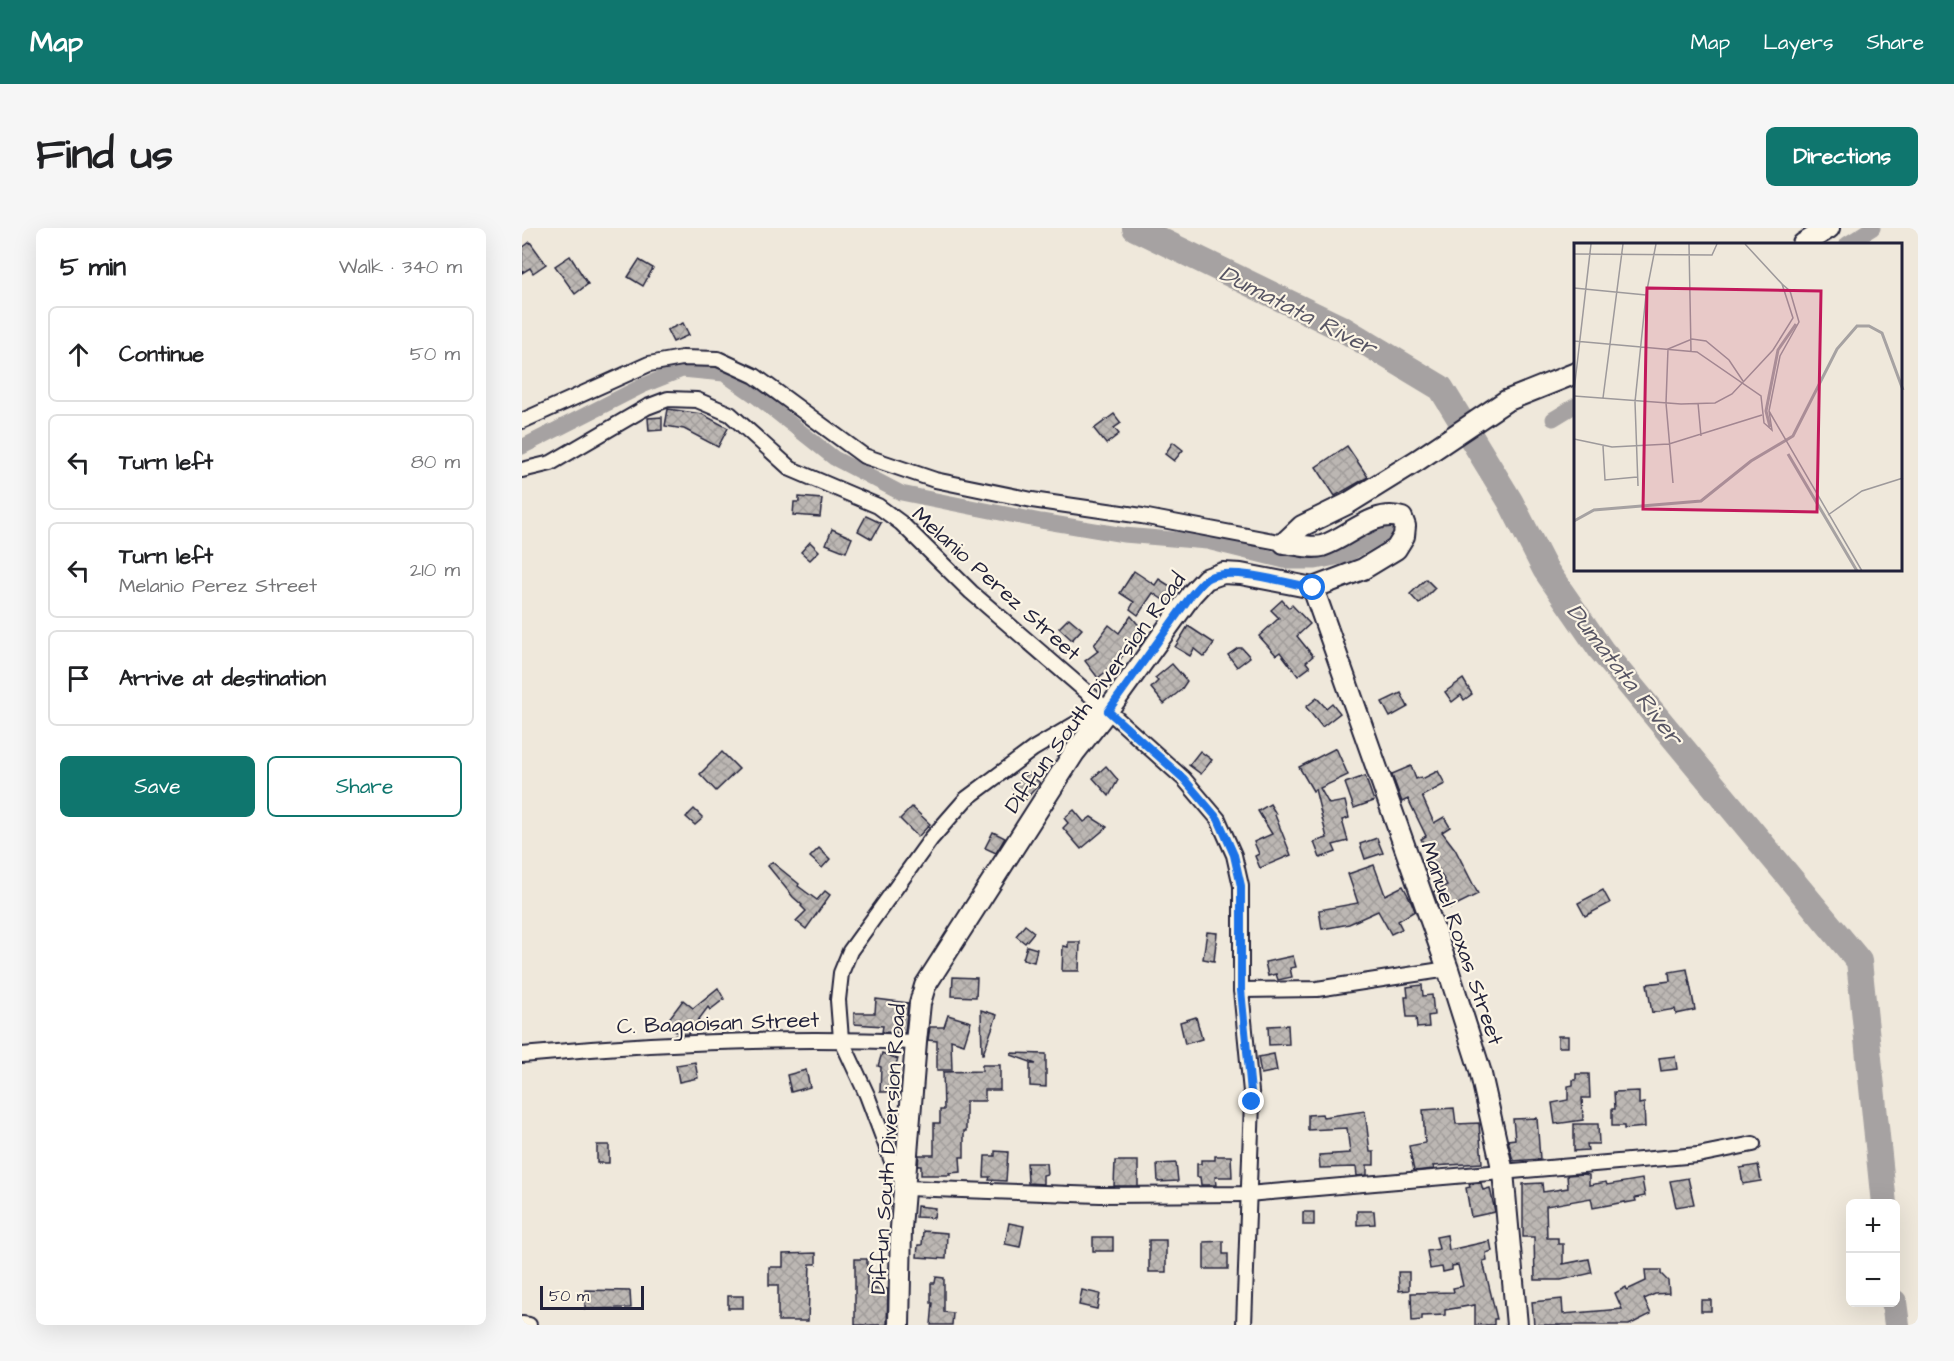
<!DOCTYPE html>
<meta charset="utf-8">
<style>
:root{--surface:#fff;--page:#f6f6f6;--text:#202124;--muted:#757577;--line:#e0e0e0;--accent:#0f766e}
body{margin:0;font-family:"Architects Daughter",sans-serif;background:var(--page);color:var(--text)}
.controls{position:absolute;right:18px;bottom:18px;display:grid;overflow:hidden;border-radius:9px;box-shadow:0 6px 24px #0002}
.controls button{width:54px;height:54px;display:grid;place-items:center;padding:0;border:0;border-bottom:2px solid var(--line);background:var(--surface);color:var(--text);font:30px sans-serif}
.scale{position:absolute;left:18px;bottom:15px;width:104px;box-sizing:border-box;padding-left:6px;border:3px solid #22223b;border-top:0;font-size:16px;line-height:21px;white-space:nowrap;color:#22223b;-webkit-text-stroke:4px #fcf5e5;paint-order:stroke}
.stop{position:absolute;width:18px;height:18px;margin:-14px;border:4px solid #1a73e8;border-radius:50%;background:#fff}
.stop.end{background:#1a73e8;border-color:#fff;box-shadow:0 2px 6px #0008}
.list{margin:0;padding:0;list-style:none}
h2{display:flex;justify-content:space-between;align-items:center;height:78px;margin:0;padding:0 24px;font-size:26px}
h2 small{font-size:20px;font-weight:400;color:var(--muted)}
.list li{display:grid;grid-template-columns:39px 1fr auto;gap:18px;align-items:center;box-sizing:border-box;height:96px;margin:0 12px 12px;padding:0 12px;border:2px solid var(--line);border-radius:9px}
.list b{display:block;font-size:22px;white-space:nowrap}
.list p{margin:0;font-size:20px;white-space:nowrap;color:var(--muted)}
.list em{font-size:20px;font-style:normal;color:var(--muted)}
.actions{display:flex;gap:12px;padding:18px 24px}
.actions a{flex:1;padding:14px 0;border:2px solid var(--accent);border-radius:9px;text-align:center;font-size:21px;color:var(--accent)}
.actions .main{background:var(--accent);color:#fff}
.icon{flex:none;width:33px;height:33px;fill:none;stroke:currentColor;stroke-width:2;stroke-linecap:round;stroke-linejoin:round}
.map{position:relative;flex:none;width:1396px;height:1097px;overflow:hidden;border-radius:9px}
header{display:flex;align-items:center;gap:36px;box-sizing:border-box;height:84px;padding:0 30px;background:var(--accent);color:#fff}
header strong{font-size:28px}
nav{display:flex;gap:33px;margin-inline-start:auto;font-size:21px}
.intro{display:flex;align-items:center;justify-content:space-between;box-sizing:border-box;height:144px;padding:0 36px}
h1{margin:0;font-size:42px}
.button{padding:15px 27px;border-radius:9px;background:var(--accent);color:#fff;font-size:21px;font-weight:700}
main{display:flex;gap:36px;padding:0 36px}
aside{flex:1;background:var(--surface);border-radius:9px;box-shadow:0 6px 24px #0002}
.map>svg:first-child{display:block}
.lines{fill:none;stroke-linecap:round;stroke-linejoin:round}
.canal{stroke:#a6a2a2;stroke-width:15}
.river{stroke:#a6a2a2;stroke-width:26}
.building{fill:url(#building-cross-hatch);stroke:#22223b;stroke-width:1.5}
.street-casing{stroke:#22223b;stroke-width:18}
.secondary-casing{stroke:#22223b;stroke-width:24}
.street{stroke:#fcf5e5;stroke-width:14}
.secondary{stroke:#fcf5e5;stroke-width:20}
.route{stroke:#1a73e8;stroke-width:8}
.labels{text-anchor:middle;stroke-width:4.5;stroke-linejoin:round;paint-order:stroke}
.street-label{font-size:22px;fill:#22223b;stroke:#fcf5e5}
.water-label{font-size:24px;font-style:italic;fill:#575564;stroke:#fcf5e5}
.inset-river{fill:none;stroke:#a6a2a2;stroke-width:3}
.inset-road{fill:none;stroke:#9d999b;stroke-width:1.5}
.view{fill:#c2185b;fill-opacity:0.15;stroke:#c2185b;stroke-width:3}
.inset-edge{fill:none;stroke:#22223b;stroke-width:3}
</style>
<header>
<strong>Map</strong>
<nav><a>Map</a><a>Layers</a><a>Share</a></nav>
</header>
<div class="intro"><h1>Find us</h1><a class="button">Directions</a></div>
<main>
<aside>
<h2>5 min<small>Walk · 340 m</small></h2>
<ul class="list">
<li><svg class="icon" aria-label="ahead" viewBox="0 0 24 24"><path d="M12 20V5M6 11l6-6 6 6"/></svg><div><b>Continue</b></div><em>50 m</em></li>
<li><svg class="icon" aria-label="left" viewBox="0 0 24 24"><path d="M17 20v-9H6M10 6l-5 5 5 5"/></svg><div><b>Turn left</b></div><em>80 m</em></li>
<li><svg class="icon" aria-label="left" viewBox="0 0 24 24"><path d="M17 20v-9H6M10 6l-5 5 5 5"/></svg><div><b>Turn left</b><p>Melanio Perez Street</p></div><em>210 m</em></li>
<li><svg class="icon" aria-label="arrive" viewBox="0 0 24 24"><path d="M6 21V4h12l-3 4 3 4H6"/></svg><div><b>Arrive at destination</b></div></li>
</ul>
<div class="actions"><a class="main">Save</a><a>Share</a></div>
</aside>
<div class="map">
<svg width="1396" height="1097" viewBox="0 0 1396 1097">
<defs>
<pattern id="building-cross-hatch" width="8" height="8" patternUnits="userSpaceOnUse" patternTransform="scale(1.5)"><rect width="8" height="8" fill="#bcb7b3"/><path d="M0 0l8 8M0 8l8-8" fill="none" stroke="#a19d9b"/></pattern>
</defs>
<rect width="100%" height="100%" fill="#efe8db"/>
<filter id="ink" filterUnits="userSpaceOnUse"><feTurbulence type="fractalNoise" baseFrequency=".0167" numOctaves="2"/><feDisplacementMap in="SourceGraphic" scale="12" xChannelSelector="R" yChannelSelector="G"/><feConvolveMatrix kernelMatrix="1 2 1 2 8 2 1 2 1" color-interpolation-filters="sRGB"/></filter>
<g filter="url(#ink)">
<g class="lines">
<g class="canal">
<polyline points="1325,16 1351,0"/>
<polyline points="1031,191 1054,177"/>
<polyline points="0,219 120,158 160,142 202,146 235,169 312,230 379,265 519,293 602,307 685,314 766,334 794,334 823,328 871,301"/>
</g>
<g class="river">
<polyline points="613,0 821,101 919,160 988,273 1023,341 1079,422 1337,733 1362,976"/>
<polyline points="1372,1074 1375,1097"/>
</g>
</g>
<g class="building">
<polygon points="8,14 24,36 11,45 8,40 0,45 0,20"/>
<polygon points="48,28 66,56 53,66 33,38"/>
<polygon points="117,32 131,40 121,58 106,49"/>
<polygon points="161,95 167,107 151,114 145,102"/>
<polygon points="146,181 180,186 206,200 196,219 162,201 143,198"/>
<polygon points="592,186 599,195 592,200 597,206 584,216 572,201"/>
<polygon points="140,189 140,202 127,203 126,190"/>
<polygon points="651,214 661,222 652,233 643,226"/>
<polygon points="825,218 846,249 813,268 794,239"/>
<polygon points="277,269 300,271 298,289 271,287 272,274 277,274"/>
<polygon points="344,288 359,295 350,311 336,303"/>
<polygon points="310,301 330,310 324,324 304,316"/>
<polygon points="288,314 297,323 288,332 279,324"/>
<polygon points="612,343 633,357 637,351 656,363 647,376 631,365 616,387 608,381 612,374 598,365"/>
<polygon points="904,351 913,360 897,376 888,366"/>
<polygon points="760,372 767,380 770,377 788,396 775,408 791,428 784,434 788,439 776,448 758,424 754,427 737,408 757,390 749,382"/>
<polygon points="609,388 625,407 618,417 612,413 596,434 576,450 563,433 576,423 572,417 587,397 597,405"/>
<polygon points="547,390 560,401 550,412 537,400"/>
<polygon points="666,398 692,415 682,429 672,421 668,428 653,419"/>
<polygon points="716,420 720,420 728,429 715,439 706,427"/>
<polygon points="650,436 665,453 659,462 642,476 629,460 636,453 633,450"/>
<polygon points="941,451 950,466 942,472 939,467 930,474 923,464"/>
<polygon points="879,465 886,479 868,489 860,474"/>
<polygon points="795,470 804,480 810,475 818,485 800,499 784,479"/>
<polygon points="814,520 826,547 798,560 807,576 823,573 827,590 820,592 826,613 811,617 814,624 798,630 792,614 805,610 793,561 791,563 777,539"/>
<polygon points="678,523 690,532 679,546 667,537"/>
<polygon points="200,524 217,541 194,563 178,546"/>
<polygon points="584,538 596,552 587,568 571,550"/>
<polygon points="889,538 894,551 899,549 900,551 916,543 923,556 900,568 912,595 922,589 928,599 920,604 933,621 956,666 928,680 924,670 915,675 911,664 925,657 899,611 904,608 886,571 880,574 870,547 870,546"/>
<polygon points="507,545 518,555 503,572 490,560"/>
<polygon points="843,548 852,573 832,580 823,555"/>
<polygon points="748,576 754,586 753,587 769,627 738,640 733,628 737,626 732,614 750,606 736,583"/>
<polygon points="390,579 408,596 396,609 378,591"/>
<polygon points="172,581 181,590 173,597 164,589"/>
<polygon points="552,582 562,594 569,589 585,599 559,621 541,600 546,595 542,590"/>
<polygon points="471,604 483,610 474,625 463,620"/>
<polygon points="855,610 861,625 843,631 838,616"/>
<polygon points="297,620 308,631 300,640 288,629"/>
<polygon points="250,634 277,656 276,658 295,672 303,663 308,667 284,701 274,693 284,683 279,678 280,677 271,669 246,638"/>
<polygon points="852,637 863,667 881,658 889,673 893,683 876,693 880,701 869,706 856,683 827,696 800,701 797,682 836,675 826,646"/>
<polygon points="1081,662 1088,675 1063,688 1056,675"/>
<polygon points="503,697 512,704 503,715 494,708"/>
<polygon points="685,704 695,705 692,733 681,731"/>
<polygon points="546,714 558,714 557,743 540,743 541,718 546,719"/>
<polygon points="505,718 515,721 512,734 501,731"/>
<polygon points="771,728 774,739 768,740 770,749 756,752 754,746 746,748 743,734"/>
<polygon points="1165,741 1173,782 1154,786 1153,781 1130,785 1125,756 1148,753 1147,744"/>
<polygon points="431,749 455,750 454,769 430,768"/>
<polygon points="900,757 901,768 910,767 912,787 906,788 907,799 895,800 894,789 885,789 883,769 886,769 885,759"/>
<polygon points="196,760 202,771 188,782 186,779 166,806 157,806 143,796 161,772 171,780"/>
<polygon points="354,771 386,775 383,805 360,804 361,798 332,796 332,785 353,785"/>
<polygon points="459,782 475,787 461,826 460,826"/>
<polygon points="426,787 449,794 442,816 429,812 430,842 415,842 415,813 406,812 408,799 422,799"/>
<polygon points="674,789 680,811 663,816 658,794"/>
<polygon points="766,797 767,816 747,817 746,798"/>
<rect x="1036" y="808" width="10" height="11"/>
<polygon points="360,825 376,831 370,845 370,864 358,864 359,839 356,838"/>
<polygon points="489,825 524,826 524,859 508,858 508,836 514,836 489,827"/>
<polygon points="752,826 755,843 739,846 736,829"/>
<polygon points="1153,828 1155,841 1139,843 1137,830"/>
<polygon points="173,834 176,850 157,854 154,837"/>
<polygon points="460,837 478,837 478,862 463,862 463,873 444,873 444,903 442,903 442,929 438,929 439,944 427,945 428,947 399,947 399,938 396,938 397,927 412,927 412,895 418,895 418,882 422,882 421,844 460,843"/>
<polygon points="284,842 288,859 269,864 265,847"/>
<polygon points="1054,846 1067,846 1068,870 1060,870 1061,892 1033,896 1030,875 1046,872 1046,858 1051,857 1051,852 1054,852"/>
<polygon points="1117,863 1117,876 1122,875 1123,899 1102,901 1102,898 1090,898 1090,881 1093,881 1092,864"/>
<polygon points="932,880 934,896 957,895 960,935 911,938 912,941 892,943 887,918 903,915 901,882"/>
<polygon points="367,882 376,882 375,906 369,906 368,901"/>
<polygon points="843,883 848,924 852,924 852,937 845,937 845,947 835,948 834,939 798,940 797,927 828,925 825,900 786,902 786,887 800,886 801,889"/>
<polygon points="1015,890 1018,931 991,933 986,912 993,911 991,891"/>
<polygon points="1052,896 1076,896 1077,916 1065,916 1066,922 1052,923"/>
<rect x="75" y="917" width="12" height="18"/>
<polygon points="473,923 486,924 484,953 467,952 468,949 462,949 463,928 473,928"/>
<polygon points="693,928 709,928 710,949 693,949 694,957 679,957 678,949 675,949 675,936 679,936 679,932 693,932"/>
<polygon points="593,933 616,933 616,958 592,958"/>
<polygon points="505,935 524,935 525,946 521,947 521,956 506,955"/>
<polygon points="654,935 656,953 636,954 635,936"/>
<polygon points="1236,937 1239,953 1221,956 1218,940"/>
<polygon points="1062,946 1067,947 1067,957 1084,954 1085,957 1120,951 1123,968 1113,970 1114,973 1103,975 1103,974 1071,980 1069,970 1024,978 1025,1010 1036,1010 1036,1016 1041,1016 1041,1036 1067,1031 1070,1045 1039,1052 1013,1052 1012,1009 1001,1009 1001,956 1020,955 1021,964 1046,960 1045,947"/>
<polygon points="1166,950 1172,976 1154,979 1148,953"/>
<polygon points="959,955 961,962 968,960 973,984 949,989 944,960 948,959 947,956"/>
<polygon points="395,978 413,980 412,990 394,989"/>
<polygon points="835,983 852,983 853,996 835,997"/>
<rect x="781" y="984" width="11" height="13"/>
<polygon points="487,995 502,998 498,1019 483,1016"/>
<polygon points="401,1003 425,1005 424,1031 395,1029 396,1017 400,1017"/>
<polygon points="925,1007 927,1022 968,1013 970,1023 964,1025 965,1032 961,1033 975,1091 972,1091 972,1097 953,1097 953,1077 923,1082 923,1087 900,1088 900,1092 890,1093 889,1065 932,1064 931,1060 941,1058 936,1037 930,1038 930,1042 921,1044 920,1039 908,1041 905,1023 917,1021 914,1009"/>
<rect x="571" y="1009" width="20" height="14"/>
<rect x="627" y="1012" width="17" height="32"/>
<polygon points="701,1013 701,1026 706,1026 706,1041 682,1041 682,1014"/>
<polygon points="294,1025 294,1036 288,1036 286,1093 256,1093 256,1057 247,1057 247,1039 261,1039 261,1026"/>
<polygon points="333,1031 345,1031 345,1061 366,1061 365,1097 333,1097"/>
<polygon points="1123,1042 1139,1042 1139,1046 1146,1053 1147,1065 1133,1066 1122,1071 1129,1086 1107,1097 1012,1097 1010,1074 1040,1071 1041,1086 1100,1081 1093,1065 1104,1059 1105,1062 1124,1053"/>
<polygon points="876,1044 887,1044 887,1062 877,1063"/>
<polygon points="414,1049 422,1050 422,1084 431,1085 430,1097 409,1097 411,1075 409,1075 409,1055 413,1055"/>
<polygon points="63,1062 108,1063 109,1080 63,1081"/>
<polygon points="560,1062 578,1066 575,1081 557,1077"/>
<rect x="206" y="1068" width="15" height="12"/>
<rect x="1179" y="1072" width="10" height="11"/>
</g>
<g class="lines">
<defs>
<g id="street">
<polyline points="0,193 127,136 160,130 196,131 233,148 342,228 413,252 510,272 620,288 762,315"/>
<polyline points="0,242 29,235 125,179 146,171 175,172 208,186 269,241 356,278 379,295 449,364 582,479 662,551 696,591 712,627 719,658 719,762 730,874 722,1097"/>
<polyline points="582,479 511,521 444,571 409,611 328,723 319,745 316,772 319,811 345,867 371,936 384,960 578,967 726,966 1176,927 1231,916"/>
<polyline points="719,762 795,761 926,741"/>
<path d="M0 827C131 814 262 809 394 814"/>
<polyline points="0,1096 7,1097"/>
</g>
<g id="secondary">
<polyline points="1281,16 1307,0"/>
<polyline points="791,360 926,741 958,842 981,944 995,1097"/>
<path d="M377 1097 379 1000 394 814 398 775 403 758 552 525 586 482 670 366 684 351 701 345 719 346 791 360 841 341 874 321 882 308 883 298 880 290C852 280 826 310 800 318 789 321 773 316 762 315L780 298 825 276 896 232 984 173 1054 145"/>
</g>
</defs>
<use href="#street" class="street-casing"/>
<use href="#secondary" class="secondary-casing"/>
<use href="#street" class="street"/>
<use href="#secondary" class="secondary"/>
</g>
</g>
<g class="lines" filter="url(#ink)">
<path class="route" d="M730 874 719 762V658L712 627 696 591 662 551 586 483 670 366C675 361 680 353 686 350 710 338 765 355 791 360"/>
</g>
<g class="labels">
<g class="street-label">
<text transform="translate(475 355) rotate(42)" y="8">Melanio Perez Street</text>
<text transform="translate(572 464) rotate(-54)" y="8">Diffun South Diversion Road</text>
<text transform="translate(941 715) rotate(71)" y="8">Manuel Roxas Street</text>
<text transform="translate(196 794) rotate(-2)" y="8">C. Bagaoisan Street</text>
<text transform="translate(365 921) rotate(-86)" y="8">Diffun South Diversion Road</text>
</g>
<g class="water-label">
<text transform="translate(776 82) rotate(27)" y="8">Dumatata River</text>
<text transform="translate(1103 446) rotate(52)" y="8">Dumatata River</text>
</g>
</g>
<g transform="translate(1052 15)">
<rect width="328" height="328" fill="#efe8db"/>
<path class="inset-river" d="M196 184 192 168 204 107 222 81M214 211 283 328M0 278 20 267 127 258 177 218 219 193 263 106 283 83H295L308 90 329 147"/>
<path class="inset-road" d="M115 1 117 108M0 11 138 12 143 1M0 45 72 52M0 98 123 109 187 153 190 180 198 187 195 168 288 328M0 148 17 1M0 153 107 161 141 160 158 151 199 107 219 75 208 41 171 1M29 155 49 1M124 160 127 193M195 168 206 113 225 79 216 48 208 41M0 196 38 204 95 201 188 172M29 203 31 237 63 234M99 240 92 160 94 106 118 96 132 98 155 117 169 138M64 243 61 159 72 52 82 1M254 272 288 248 329 235"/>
<path class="view" d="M73 45 247 48 243 269 69 266Z"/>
<rect width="328" height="328" class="inset-edge"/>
</g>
</svg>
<div class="controls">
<button>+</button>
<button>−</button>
</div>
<div class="scale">50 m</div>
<div class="stop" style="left:791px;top:360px"></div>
<div class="stop end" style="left:730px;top:874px"></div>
</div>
</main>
